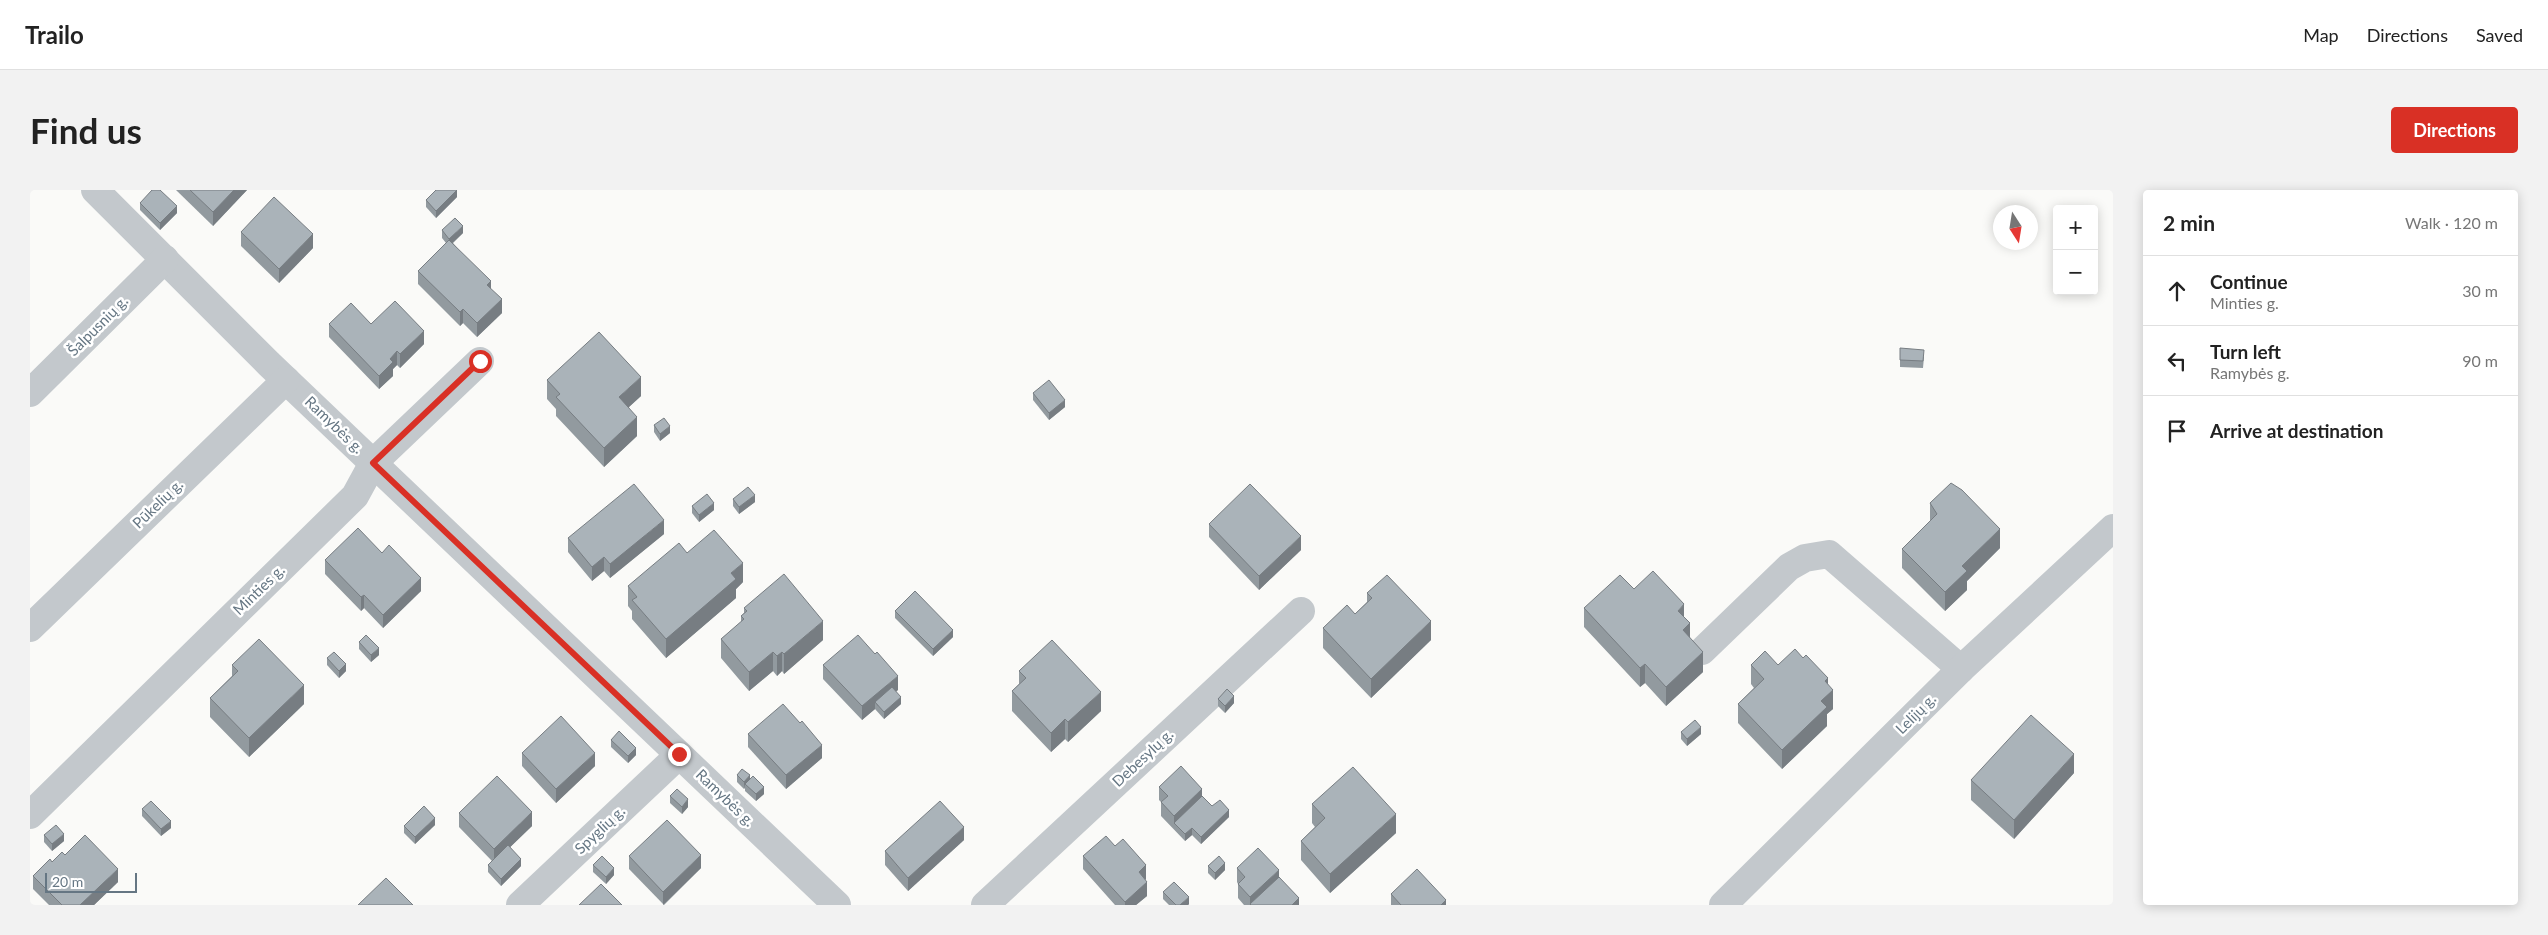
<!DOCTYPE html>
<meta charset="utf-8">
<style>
:root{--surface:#fff;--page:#f2f2f2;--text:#222;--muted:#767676;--line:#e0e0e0;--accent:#d93025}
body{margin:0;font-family:Lato,sans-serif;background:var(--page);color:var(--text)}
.controls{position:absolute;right:15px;top:15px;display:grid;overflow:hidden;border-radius:5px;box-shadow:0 2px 12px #0003}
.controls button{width:45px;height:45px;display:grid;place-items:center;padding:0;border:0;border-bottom:1px solid var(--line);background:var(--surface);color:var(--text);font:25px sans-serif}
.compass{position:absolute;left:1963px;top:15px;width:45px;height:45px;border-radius:50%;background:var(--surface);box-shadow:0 2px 12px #0003;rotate:168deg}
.scale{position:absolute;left:15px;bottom:12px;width:92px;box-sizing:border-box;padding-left:5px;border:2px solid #657683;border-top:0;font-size:14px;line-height:18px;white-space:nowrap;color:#657683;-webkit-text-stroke:4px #fff;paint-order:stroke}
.stop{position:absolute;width:15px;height:15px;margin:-11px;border:4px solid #d93025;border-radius:50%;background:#fff}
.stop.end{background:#d93025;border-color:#fff;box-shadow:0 1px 5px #0008}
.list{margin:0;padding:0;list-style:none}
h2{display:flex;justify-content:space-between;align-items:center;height:65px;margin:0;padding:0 20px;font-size:21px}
h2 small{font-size:16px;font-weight:400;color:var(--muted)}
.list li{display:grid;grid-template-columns:32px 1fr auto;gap:15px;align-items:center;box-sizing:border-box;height:70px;padding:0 20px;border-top:1px solid var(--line)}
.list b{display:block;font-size:19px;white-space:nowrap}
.list p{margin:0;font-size:16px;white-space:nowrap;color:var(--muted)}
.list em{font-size:16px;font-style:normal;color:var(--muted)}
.icon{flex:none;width:28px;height:28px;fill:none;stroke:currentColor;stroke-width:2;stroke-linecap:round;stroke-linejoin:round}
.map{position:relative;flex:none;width:2083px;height:715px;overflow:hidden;border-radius:5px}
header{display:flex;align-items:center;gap:30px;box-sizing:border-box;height:70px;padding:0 25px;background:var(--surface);border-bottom:1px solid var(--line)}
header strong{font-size:24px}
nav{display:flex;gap:28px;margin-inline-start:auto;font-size:18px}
.intro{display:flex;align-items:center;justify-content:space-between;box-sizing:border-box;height:120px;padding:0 30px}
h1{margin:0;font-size:35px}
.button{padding:12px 22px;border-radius:5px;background:var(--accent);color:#fff;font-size:18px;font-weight:700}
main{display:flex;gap:30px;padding:0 30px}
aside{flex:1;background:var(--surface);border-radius:5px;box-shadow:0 2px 12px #0003}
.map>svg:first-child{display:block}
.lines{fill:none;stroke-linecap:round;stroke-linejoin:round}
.minor{stroke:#c3c8cc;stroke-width:28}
.wall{fill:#929a9f}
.shaded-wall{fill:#777d82}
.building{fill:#aab3b9;stroke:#777d82}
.route{stroke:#d93025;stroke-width:6}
.labels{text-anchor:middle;stroke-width:5;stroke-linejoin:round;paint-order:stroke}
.street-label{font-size:15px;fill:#657683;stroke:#fff}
</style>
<header>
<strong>Trailo</strong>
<nav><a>Map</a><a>Directions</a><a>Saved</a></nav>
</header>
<div class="intro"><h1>Find us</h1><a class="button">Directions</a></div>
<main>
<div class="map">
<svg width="2083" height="715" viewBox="0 0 2083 715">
<rect width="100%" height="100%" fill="#fafaf8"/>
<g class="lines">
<g class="minor">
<polyline points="65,0 239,174 807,715"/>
<polyline points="0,203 135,69"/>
<polyline points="0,438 256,190"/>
<polyline points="1672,461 1759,377 1775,368 1799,364 1931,479"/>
<polyline points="0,625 325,306 343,273 450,171"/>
<polyline points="490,715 649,565"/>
<polyline points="955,715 1271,421"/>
<polyline points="1693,715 1931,479 2083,338"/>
</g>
</g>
<g class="wall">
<polygon points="146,0 217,0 183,36"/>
<polygon points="427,7 406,28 396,17 396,10"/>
<polygon points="110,13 147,23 130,40 110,20"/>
<polygon points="412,40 433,43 423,53 461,99 472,123 447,147 433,133 430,136 388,94 388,81 416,53 412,48"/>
<polygon points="211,42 283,58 249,93 211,56"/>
<polygon points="299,134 341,134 394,154 370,178 367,175 363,179 363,186 349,199 299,147"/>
<polygon points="1870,158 1894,167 1893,178 1870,177"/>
<polygon points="517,190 611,206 599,217 607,246 574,277 526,226 526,219 517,209"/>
<polygon points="1003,203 1035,217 1019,230 1003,210"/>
<polygon points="624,235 640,243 630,251 624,242"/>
<polygon points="703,309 725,312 709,324 703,316"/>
<polygon points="1900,313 1970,358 1937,391 1937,400 1915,421 1872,378 1872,359 1900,331"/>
<polygon points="662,316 684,320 669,332 662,323"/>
<polygon points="1179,334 1271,360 1229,400 1179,347"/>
<polygon points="634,344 580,388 574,381 562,391 538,362 538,348"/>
<polygon points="657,363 713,392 706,399 706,408 636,468 602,429 602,421 598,416 598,396"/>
<polygon points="295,370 391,401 353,438 334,418 331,421 295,384"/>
<polygon points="1604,399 1654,427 1660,448 1673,482 1636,516 1615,493 1610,497 1554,437 1554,418"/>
<polygon points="1337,403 1401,450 1341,508 1293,458 1293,438 1325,424 1337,412"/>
<polygon points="714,418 793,450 754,484 752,481 747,486 743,481 719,501 691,468 691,449 711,432 711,426 714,423"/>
<polygon points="865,421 923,447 903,466 865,428"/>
<polygon points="329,452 349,465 341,472 329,459"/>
<polygon points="297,468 316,481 309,488 297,475"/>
<polygon points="202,475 274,514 219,567 180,527 180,508 202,486"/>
<polygon points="793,475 868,500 866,501 871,514 854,529 845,519 832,530 793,489"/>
<polygon points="1721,475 1748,475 1798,494 1803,519 1797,524 1797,536 1752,579 1708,533 1708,514 1724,498 1721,494"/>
<polygon points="989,481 1071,521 1038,552 1035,549 1021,562 982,521 982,501 989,494"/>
<polygon points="1188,509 1204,513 1195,523 1188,516"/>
<polygon points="770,533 792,568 756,599 718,557 718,544"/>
<polygon points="1651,542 1671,544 1657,556 1651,549"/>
<polygon points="581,550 606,565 598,573 581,557"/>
<polygon points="492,563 565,576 526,613 492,576"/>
<polygon points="2044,583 1984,649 1941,610 1941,590"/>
<polygon points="707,585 720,589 734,604 726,611 715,601 715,598 714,599 707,592"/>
<polygon points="1129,597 1172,606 1182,616 1199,627 1171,654 1162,645 1155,651 1131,626 1131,612 1129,610"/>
<polygon points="640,606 658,617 652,624 640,613"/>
<polygon points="1282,614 1366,643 1300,703 1271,670 1271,651 1285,637 1282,633"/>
<polygon points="112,619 141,638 131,646 112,626"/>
<polygon points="429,623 502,636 480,657 491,676 471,696 458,682 458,675 462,671 429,637"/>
<polygon points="405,635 385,654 374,643 374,636"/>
<polygon points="14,645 34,651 22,661 14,652"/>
<polygon points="934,650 878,701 855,675 855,661"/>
<polygon points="35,665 88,692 64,715 19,715 3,699 3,686 22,672"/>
<polygon points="599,666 671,678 634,715 599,679"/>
<polygon points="1053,666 1116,689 1115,690 1117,706 1106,715 1085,715 1053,679"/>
<polygon points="563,675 584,685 576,694 563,682"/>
<polygon points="1178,676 1195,680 1185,690 1178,683"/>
<polygon points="1207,678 1249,687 1269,715 1214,715 1208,708 1208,694 1207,692"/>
<polygon points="1133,702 1159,714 1158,715 1139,715 1133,709"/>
<polygon points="1361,704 1416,715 1361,715"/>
</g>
<g class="shaded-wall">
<polygon points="204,0 217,0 183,36 183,22"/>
<polygon points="427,0 427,7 406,28 406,21"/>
<polygon points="147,16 147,23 130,40 130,33"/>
<polygon points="433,36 433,43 419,56 419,49"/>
<polygon points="283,44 283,58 249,93 249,79"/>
<polygon points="461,91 461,105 457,95"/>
<polygon points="472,109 472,123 447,147 447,133"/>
<polygon points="433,119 433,133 430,136 430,122"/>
<polygon points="394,141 394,154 370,178 370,164"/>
<polygon points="367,161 367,175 363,179 363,186 349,199 349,186 360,169"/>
<polygon points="611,187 611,206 589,226 589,207"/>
<polygon points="1035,210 1035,217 1019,230 1019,223"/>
<polygon points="607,227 607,246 574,277 574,258"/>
<polygon points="640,236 640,243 630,251 630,244"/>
<polygon points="725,305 725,312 709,324 709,317"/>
<polygon points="684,313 684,320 669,332 669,325"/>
<polygon points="634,330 634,344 580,388 580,374"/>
<polygon points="1970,339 1970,358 1937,391 1937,400 1915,421 1915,402 1932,376"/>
<polygon points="1271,346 1271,360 1229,400 1229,386"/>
<polygon points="574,367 574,381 562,391 562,377"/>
<polygon points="713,373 713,392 706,399 706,408 636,468 636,449 701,383"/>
<polygon points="391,388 391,401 353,438 353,425"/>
<polygon points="334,405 334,418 331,421 331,407"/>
<polygon points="1654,414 1654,434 1648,421"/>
<polygon points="793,431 793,450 754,484 754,464"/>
<polygon points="1401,431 1401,450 1341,508 1341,489"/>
<polygon points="1660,433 1660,452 1653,440"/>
<polygon points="923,440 923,447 903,466 903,459"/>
<polygon points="349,458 349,465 341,472 341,465"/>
<polygon points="743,462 743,481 719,501 719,482"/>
<polygon points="752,462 752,481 747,486 747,466"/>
<polygon points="1673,462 1673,482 1636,516 1636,497"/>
<polygon points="316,474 316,481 309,488 309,481"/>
<polygon points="1615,474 1615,493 1610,497 1610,478"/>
<polygon points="868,486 868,500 848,516 845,512 845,519 832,530 832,516"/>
<polygon points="1798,488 1798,504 1803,500 1803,519 1797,524 1797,536 1752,579 1752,560 1791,511 1795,491"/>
<polygon points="274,495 274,514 219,567 219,548"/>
<polygon points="1071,502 1071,521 1038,552 1038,532"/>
<polygon points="1204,506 1204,513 1195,523 1195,516"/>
<polygon points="871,507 871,514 854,529 854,522"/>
<polygon points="1035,529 1035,549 1021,562 1021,543"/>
<polygon points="1671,537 1671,544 1657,556 1657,549"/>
<polygon points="792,555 792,568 756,599 756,585"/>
<polygon points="606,558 606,565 598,573 598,566"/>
<polygon points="565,563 565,576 526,613 526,599"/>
<polygon points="2044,564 2044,583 1984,649 1984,630"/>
<polygon points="720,585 720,592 715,594 714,599 714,592"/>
<polygon points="734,597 734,604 726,611 726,604"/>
<polygon points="1172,599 1172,613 1144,633 1144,640 1144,626"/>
<polygon points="658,609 658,617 652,624 652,617"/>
<polygon points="1199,620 1199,627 1171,654 1171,647"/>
<polygon points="502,622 502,636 464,673 464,659"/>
<polygon points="1366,624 1366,643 1300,703 1300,684"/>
<polygon points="405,628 405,635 385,654 385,647"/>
<polygon points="141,631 141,638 131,646 131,639"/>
<polygon points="934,637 934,650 878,701 878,688"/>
<polygon points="1162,638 1162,645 1155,651 1155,644"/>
<polygon points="34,644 34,651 22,661 22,654"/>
<polygon points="671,665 671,678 633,715 633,702"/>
<polygon points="491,669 491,676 471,696 471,689"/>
<polygon points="1195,673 1195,680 1185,690 1185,683"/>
<polygon points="1116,675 1116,689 1109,696 1109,682"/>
<polygon points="584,678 584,685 576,694 576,687"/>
<polygon points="88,679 88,692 64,715 50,715"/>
<polygon points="1249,680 1249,694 1220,714 1220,707"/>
<polygon points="1117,692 1117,706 1106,715 1095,715 1095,712"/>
<polygon points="1159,707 1159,714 1158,715 1150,715"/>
<polygon points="1269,708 1269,715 1262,715"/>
<polygon points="1416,710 1416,715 1411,715"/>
</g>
<g class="building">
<polygon points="122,0 130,0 147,16 130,33 110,13"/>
<polygon points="160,0 204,0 183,22"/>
<polygon points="406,0 427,0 406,21 396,10"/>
<polygon points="244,7 283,44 249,79 211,42"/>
<polygon points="425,28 433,36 419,49 412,40"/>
<polygon points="419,50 461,91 457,95 472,109 447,133 433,119 430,122 388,81"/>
<polygon points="365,111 394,141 370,164 367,161 360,169 363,172 349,186 299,134 321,113 341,134"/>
<polygon points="569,142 611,187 589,207 607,227 574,258 526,207 530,204 517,190"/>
<polygon points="1870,158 1894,160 1893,171 1870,170"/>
<polygon points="1019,190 1035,210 1019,223 1003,203"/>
<polygon points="634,228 640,236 630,244 624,235"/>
<polygon points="1921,293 1932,300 1970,339 1932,376 1937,381 1915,402 1872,359 1907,324 1900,313"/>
<polygon points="604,294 634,330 580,374 574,367 562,377 538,348"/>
<polygon points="1220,294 1271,346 1229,386 1179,334"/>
<polygon points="718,297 725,305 709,317 703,309"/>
<polygon points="677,304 684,313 669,325 662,316"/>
<polygon points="328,338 352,363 359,355 391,388 353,425 334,405 331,407 295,370"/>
<polygon points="684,340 713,373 701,383 706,389 636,449 602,410 607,407 598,396 649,353 657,363"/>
<polygon points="1623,381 1654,414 1648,421 1660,433 1653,440 1673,462 1636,497 1615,474 1610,478 1554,418 1590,385 1604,399"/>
<polygon points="754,384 793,431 754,464 752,462 747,466 743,462 719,482 691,449 714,429 711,426 717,421 714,418"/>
<polygon points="1357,385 1401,431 1341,489 1293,438 1317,415 1325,424 1342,408 1337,403"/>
<polygon points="885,401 923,440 903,459 865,421"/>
<polygon points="336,445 349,458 341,465 329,452"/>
<polygon points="828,445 845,464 847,462 868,486 832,516 793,475"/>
<polygon points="229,449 274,495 219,548 180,508 208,481 202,475"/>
<polygon points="1022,450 1071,502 1038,532 1035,529 1021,543 982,501 996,488 989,481"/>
<polygon points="1765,459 1773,468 1776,465 1798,488 1795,491 1803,500 1791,511 1797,517 1752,560 1708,514 1734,489 1721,475 1735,461 1748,475"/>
<polygon points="304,462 316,474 309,481 297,468"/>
<polygon points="862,497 871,507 854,522 845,512"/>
<polygon points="1197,499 1204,506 1195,516 1188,509"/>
<polygon points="753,514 770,533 772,531 792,555 756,585 718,544"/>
<polygon points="2001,525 2044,564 1984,630 1941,590"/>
<polygon points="531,526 565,563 526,599 492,563"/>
<polygon points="1665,530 1671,537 1657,549 1651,542"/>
<polygon points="589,541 606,558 598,566 581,550"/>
<polygon points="1151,576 1172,599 1144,626 1131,612 1138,606 1129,597"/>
<polygon points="1323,577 1366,624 1300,684 1271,651 1295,628 1282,614"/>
<polygon points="712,579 720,585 714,592 707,585"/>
<polygon points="467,586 502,622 464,659 429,623"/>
<polygon points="723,586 734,597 726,604 715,594"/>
<polygon points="647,599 658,609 652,617 640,606"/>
<polygon points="1172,606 1182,616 1190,610 1199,620 1171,647 1162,638 1155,644 1144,633"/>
<polygon points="121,611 141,631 131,639 112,619"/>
<polygon points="910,611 934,637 878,688 855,661"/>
<polygon points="394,616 405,628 385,647 374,636"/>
<polygon points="637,630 671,665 633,702 599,666"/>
<polygon points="26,635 34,644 22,654 14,645"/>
<polygon points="55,645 88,679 50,715 32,715 3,686 20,669 22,672 32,662 35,665"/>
<polygon points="1076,646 1085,656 1093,649 1116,675 1109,682 1117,692 1095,712 1053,666"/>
<polygon points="478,655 491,669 471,689 458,675"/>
<polygon points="1228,658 1249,680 1220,707 1208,694 1215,687 1207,678"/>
<polygon points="572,666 584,678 576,687 563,675"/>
<polygon points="1189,666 1195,673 1185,683 1178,676"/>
<polygon points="1387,679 1416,710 1411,715 1371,715 1361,704"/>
<polygon points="1249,687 1269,708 1262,715 1221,715 1220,714"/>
<polygon points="356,688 383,715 328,715"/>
<polygon points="1144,692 1159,707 1150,715 1146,715 1133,702"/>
<polygon points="571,694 592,715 549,715"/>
</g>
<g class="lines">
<polyline class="route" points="450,171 343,273 649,564"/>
</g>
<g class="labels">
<g class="street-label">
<text transform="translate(68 136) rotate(-45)" y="5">Šalpusnių g.</text>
<text transform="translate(304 235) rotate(44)" y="5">Ramybės g.</text>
<text transform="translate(128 314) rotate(-44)" y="5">Pūkelių g.</text>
<text transform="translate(229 400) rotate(-44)" y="5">Minties g.</text>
<text transform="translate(1886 524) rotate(-45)" y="5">Lelijų g.</text>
<text transform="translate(1113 568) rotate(-43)" y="5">Debesylų g.</text>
<text transform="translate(695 608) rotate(44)" y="5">Ramybės g.</text>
<text transform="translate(570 640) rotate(-43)" y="5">Spyglių g.</text>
</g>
</g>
</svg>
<div class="controls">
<button>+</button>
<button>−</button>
</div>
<svg class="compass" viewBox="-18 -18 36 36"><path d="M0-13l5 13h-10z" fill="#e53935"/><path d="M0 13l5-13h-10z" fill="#767676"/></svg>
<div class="scale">20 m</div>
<div class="stop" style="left:450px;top:171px"></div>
<div class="stop end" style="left:649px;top:564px"></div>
</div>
<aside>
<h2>2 min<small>Walk · 120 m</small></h2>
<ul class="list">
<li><svg class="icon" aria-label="ahead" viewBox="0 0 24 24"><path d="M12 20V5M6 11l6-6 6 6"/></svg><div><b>Continue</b><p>Minties g.</p></div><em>30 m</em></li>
<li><svg class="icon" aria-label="left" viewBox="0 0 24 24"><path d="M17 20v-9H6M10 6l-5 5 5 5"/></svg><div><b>Turn left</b><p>Ramybės g.</p></div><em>90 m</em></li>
<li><svg class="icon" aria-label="arrive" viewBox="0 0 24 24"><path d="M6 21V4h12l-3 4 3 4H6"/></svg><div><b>Arrive at destination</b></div></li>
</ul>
</aside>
</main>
